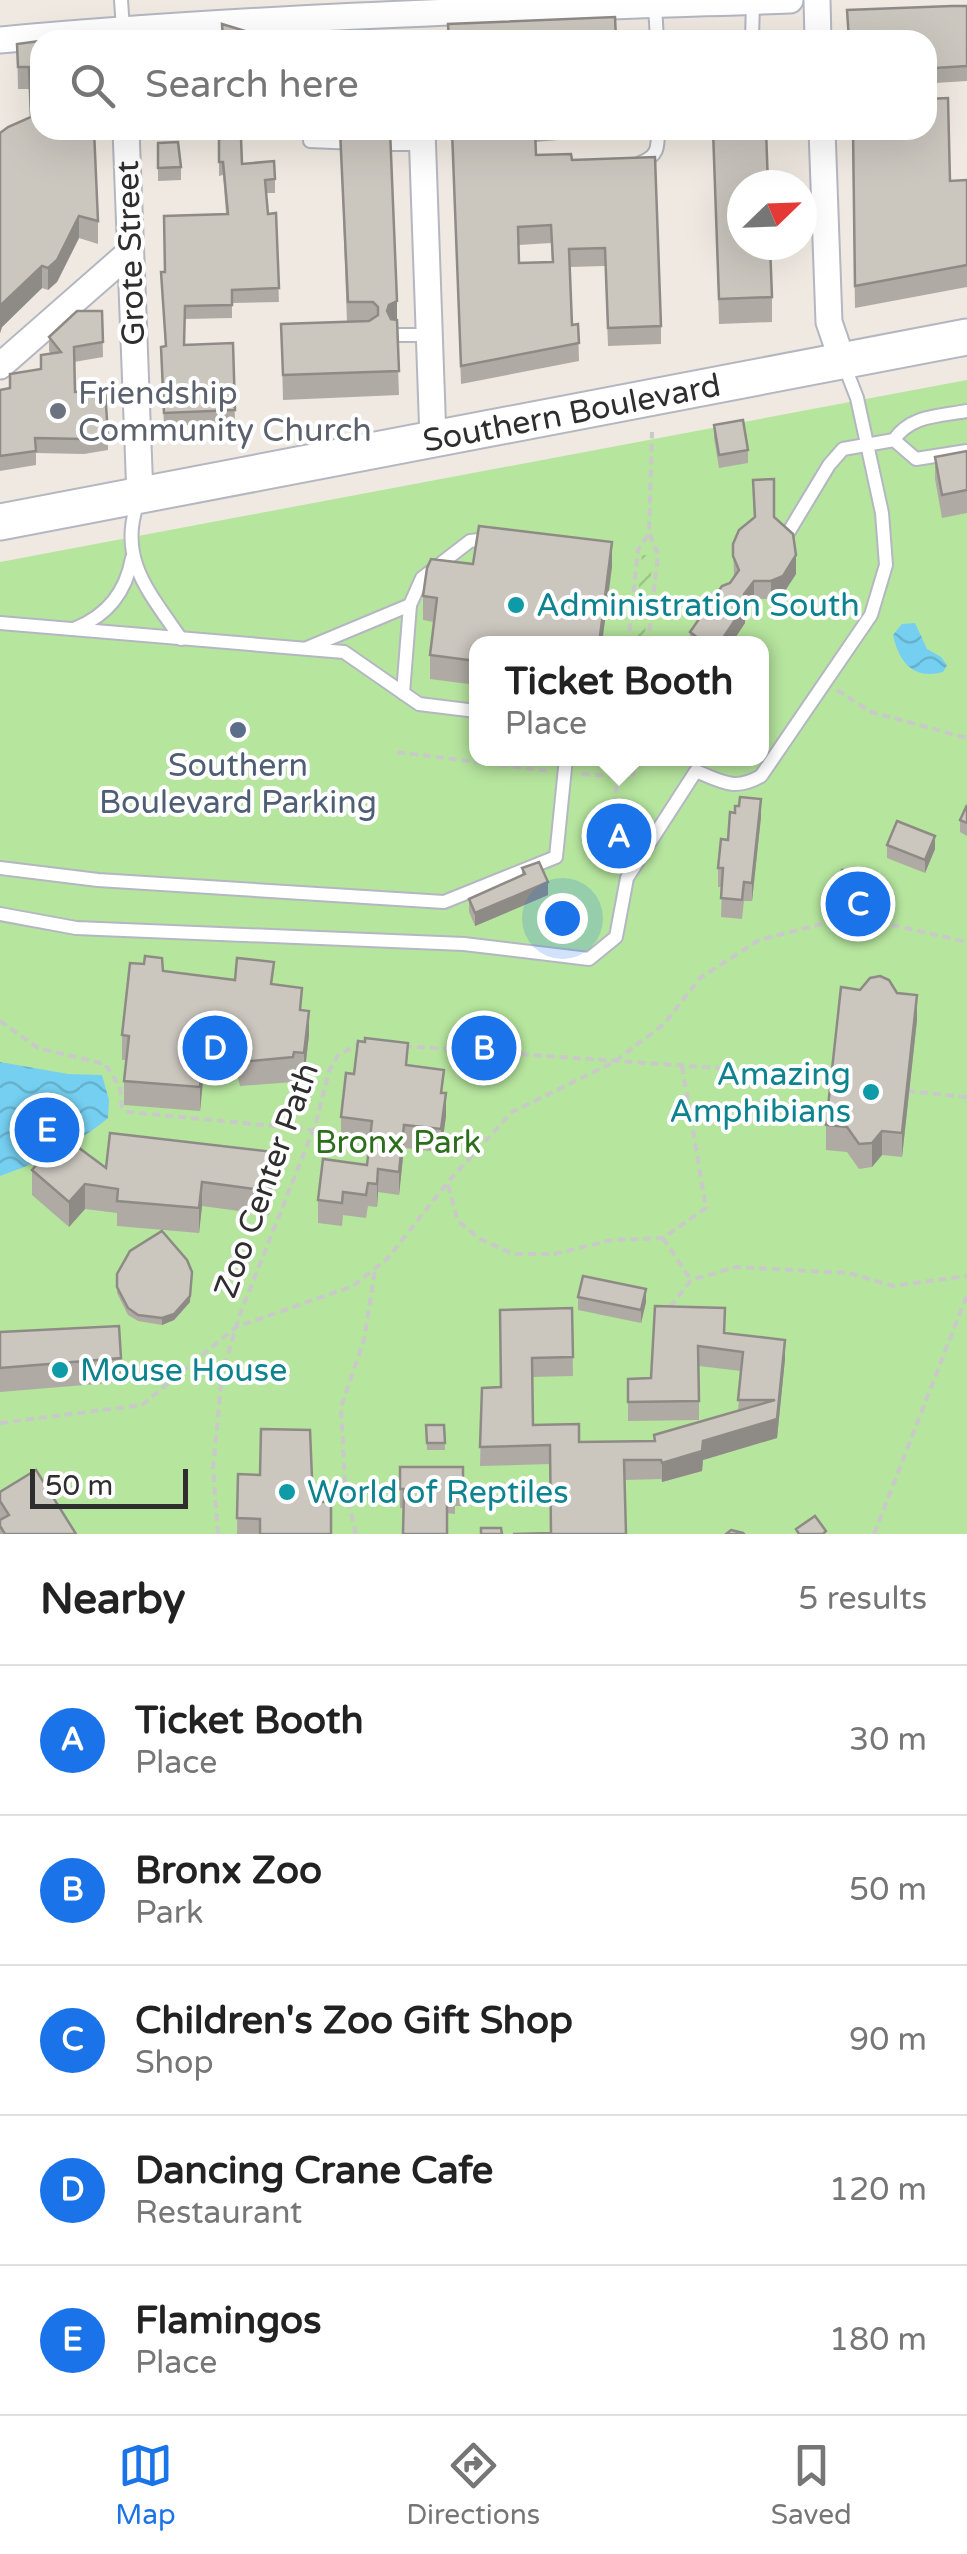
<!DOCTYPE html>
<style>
:root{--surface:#fff;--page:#f6f6f6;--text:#222;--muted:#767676;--line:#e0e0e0;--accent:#1a73e8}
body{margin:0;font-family:"Varela Round",sans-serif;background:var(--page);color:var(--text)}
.compass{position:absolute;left:727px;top:170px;width:90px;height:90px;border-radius:50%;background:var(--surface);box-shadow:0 10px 40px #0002;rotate:67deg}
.scale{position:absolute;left:30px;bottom:25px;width:158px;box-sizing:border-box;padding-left:10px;border:5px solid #2e2e2e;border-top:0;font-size:28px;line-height:35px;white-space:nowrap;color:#2e2e2e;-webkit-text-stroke:8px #fff;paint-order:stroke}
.you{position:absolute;left:562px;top:918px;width:35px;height:35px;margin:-25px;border:8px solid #fff;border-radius:50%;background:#1a73e8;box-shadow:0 0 0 15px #1a73e833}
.badge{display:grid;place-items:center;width:65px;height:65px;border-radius:50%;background:var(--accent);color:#fff;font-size:32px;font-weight:700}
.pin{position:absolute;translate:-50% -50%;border:5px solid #fff;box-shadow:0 2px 10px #0006}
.popup{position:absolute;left:469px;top:636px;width:300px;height:130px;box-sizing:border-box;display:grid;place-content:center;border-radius:20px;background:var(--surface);filter:drop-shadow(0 2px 8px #0005);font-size:32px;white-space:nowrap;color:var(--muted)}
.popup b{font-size:38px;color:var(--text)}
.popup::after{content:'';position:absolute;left:50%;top:100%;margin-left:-20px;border:20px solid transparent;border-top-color:var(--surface)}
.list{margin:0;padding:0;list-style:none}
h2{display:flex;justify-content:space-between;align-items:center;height:130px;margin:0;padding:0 40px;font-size:42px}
h2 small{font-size:32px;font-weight:400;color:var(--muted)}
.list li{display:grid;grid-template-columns:65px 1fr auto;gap:30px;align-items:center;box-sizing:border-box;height:150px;padding:0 40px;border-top:2px solid var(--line)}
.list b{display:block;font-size:38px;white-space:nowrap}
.list p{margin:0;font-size:32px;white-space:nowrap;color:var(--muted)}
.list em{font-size:32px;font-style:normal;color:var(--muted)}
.icon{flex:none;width:55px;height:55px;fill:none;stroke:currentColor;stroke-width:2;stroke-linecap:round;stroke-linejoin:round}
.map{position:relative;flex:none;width:967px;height:1534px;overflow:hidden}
.search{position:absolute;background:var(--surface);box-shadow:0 10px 40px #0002;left:30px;right:30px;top:30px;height:110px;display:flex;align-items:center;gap:25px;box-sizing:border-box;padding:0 35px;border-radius:30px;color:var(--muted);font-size:38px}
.sheet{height:880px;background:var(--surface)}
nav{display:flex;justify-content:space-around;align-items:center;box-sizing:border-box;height:140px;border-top:2px solid var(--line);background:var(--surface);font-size:28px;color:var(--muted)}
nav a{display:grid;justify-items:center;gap:5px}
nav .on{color:var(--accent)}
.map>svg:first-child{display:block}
.park{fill:#b6e59e;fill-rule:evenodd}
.garden{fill:url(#garden-furrows)}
.water{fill:url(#water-waves)}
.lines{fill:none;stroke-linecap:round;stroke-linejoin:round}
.service-casing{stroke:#b4b7c1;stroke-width:16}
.minor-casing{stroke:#b4b7c1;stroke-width:29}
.secondary-casing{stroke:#b4b7c1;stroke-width:39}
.path{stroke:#c9c9c9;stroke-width:4;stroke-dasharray:8 5;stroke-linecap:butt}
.service{stroke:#fff;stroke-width:12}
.minor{stroke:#fff;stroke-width:25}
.secondary{stroke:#fff;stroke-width:35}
.wall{fill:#afaba4;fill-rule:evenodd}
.shaded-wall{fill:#8e8b86}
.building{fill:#cbc7bf;stroke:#8e8b86;stroke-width:2.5;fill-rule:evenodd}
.worship-dot{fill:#6b7280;stroke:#fff;stroke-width:4}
.culture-dot{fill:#0f9aa8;stroke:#fff;stroke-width:4}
.service-dot{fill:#5c6f8a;stroke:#fff;stroke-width:4}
.labels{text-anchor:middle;stroke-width:8;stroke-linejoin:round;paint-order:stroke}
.street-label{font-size:32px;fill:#2e2e2e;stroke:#fff}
.worship-label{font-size:32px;fill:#5b616d;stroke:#fff;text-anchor:start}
.culture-label{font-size:32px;fill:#0d838f;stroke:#fff;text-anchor:start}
.service-label{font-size:32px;fill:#4e5e75;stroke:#fff}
.park-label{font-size:32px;fill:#2c6e1b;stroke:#fff}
</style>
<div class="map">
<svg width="967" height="1534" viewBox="0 0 967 1534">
<defs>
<pattern id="garden-furrows" width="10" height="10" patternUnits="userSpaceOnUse" patternTransform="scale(2.5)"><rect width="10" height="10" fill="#b6e59e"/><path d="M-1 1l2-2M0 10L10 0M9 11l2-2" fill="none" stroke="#9dc588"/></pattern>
<pattern id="water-waves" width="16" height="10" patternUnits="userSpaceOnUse" patternTransform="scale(2.5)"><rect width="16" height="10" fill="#75cff0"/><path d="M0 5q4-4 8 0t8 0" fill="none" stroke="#66b2ce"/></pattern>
</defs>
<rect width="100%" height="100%" fill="#efe9e1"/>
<path class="park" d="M967 380V1534H0V562ZM476 644H762V758H476Z"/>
<polygon class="garden" points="642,555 653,556 644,643 633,643"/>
<g class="water">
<path d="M915 623 927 649 941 657 947 665 943 672C913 680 899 662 893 635L902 624Z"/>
<path d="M0 1062 68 1074 102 1075 109 1100 108 1118C75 1145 41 1162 0 1176Z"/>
</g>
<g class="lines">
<defs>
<g id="service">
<polyline points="121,0 123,29"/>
<polyline points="655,5 657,40"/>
<polyline points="752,40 753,1"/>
<polyline points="310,141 357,143"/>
<polyline points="390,144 422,144"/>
<path d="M640 163C658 156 658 148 658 130"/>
<polyline points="397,335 429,335"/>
<path d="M894 440C910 415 940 416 967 411"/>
<path d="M138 502C117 559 150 593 181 639"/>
<polyline points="788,533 829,465 843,449 894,440 916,459 967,451"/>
<polyline points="0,623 344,652 419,704 476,711"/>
<path d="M76 628C108 615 126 592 132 558"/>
<polyline points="307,648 410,605"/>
<polyline points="403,693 410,605 422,578 470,541 489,539"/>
<polyline points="0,868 98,880 444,902 556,857 566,758"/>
<path d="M0 914 76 928 464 944 589 959 616 937 627 878 696 771C722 782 735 791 761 776L871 615 886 565 882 513 857 398 843 362"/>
</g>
<g id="minor">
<polyline points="817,0 818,40"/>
<path d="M0 40C263 16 527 9 790 0"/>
<polyline points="126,130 140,496"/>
<polyline points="422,130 433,439"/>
<polyline points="822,130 829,322 842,360"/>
<polyline points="0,366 130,252"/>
</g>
<g id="secondary">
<path id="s1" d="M0 522 967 337"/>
</g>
</defs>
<use href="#service" class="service-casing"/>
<use href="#minor" class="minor-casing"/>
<use href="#secondary" class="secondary-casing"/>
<g class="path">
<polyline points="628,644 638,550 649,533"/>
<polyline points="648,644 658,554 649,533 652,432"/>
<polyline points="837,690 871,712 967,738"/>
<polyline points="397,752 548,771"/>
<polyline points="582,774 633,777 635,758"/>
<polyline points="614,774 616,758"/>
<polyline points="613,868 608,864 618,776"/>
<polyline points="0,1021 38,1048 105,1064 120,1087 122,1107 129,1112 314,1130"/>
<polyline points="404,1046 732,1069 833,1082"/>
<polyline points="907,1091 967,1097"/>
<polyline points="448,1185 458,1221 480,1239 513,1254 554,1254 612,1240 663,1238 706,1208 682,1066"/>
<polyline points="663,1238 691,1280"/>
<polyline points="670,1307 691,1280 736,1267 849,1273 893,1286 967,1276"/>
<polyline points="0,1423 142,1405 236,1327 353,1286 388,1258 447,1183 512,1112 614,1062 664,1024 700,978 759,940 829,922 897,926 967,942"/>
<polyline points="218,1534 213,1469 222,1374 240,1314 316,1123 329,1071 338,1055 360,1043"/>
<polyline points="356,1534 345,1486 341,1407 364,1340 375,1270"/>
<polyline points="874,1534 967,1295"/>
</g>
<use href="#service" class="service"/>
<use href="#minor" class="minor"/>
<use href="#secondary" class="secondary"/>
</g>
<g class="wall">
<polygon points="967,6 967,81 935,83 935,76 927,77 927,40"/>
<polygon points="40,41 98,221 98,244 79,238 57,282 48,290 42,288 2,327 0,333 0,133 30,117 29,89 18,89 17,44"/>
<polygon points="318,130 390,130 399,395 283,400 281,324 347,322 340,132"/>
<path d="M452 130H570V139L535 142 536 155 572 160 661 326V344L608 346 605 266 570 267 572 325 578 324 579 361 461 384ZM551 243 552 262 519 263V245Z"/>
<polygon points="713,130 772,297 772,322 719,324"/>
<polygon points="852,130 950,181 967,180 967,287 855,308"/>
<polygon points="219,139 242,164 275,179 275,193 266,193 268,214 276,213 279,302 232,303 232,318 185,319 185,345 233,343 235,423 164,426 161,360 165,346 161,272 165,272 226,214 223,175 219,176"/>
<polygon points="158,143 181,167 181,180 158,181"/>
<polygon points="102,311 103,357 74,362 75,392 108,435 108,450 84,454 36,453 36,465 0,471 0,390 10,388 41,369 51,354 49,351 49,337"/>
<polygon points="714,425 748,450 748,463 719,468 714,438"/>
<polygon points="967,451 967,513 942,518 935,479 935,457"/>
<polygon points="753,480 774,517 796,574 783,594 771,599 754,599 745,611 745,623 731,644 690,644 690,632 734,577 733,544 754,518"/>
<polygon points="473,564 612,567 476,644 476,685 430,679 430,655 434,622 423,620 423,596"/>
<polygon points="967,805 967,836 960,832 960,820"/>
<polygon points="761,817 752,901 744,901 742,919 721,917 722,887 718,887 718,868 728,840"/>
<polygon points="887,845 935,849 925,873 887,858"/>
<polygon points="522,868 548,895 475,926 469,912 469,899 522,876"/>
<polygon points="870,882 876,895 874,915 839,912 839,899"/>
<polygon points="163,971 274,984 302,1010 309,1035 304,1078 294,1076 293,1082 240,1086 237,1074 204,1071 200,1111 124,1105 124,1081 126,1060 122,1060 122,1035"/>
<polygon points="897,993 917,1020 902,1157 882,1155 872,1167 859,1169 847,1152 826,1150 826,1125"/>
<polygon points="365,1042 408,1065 444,1093 446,1116 441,1152 404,1148 399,1195 378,1192 377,1207 368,1206 366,1218 343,1215 342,1226 318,1223 318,1200 367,1165 369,1144 341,1140 341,1117"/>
<polygon points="106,1168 274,1176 269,1215 202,1206 199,1233 117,1226 117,1213 85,1209 69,1227 32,1195 32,1170"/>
<polygon points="117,1280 190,1302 174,1320 162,1325 138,1321 128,1315 117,1293"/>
<polygon points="578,1297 646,1302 641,1323 578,1310"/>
<polygon points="655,1306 785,1359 777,1438 703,1460 702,1471 662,1482 661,1479 625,1480 550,1464 480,1466 482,1388 501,1387 572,1308 573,1376 532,1377 533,1425 579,1442 654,1441 654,1435 738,1411 741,1371 699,1366 699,1420 628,1421 628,1379 651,1378"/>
<polygon points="0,1332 121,1358 121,1382 0,1392"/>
<polygon points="426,1425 444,1425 445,1450 427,1450"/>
<polygon points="400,1467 463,1467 463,1506 455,1506 455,1514 400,1508"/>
<polygon points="238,1474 313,1502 331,1534 237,1534"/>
<polygon points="0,1492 76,1534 0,1534"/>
</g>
<g class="shaded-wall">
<polygon points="79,216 79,238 57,282 48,290 48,268"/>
<polygon points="42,266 42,288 2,327 0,333 0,310 2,304"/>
<polygon points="397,301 397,325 387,311 389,305"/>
<polygon points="612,542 612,567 602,644 599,644"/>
<polygon points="796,555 796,574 783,594 771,599 771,581"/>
<polygon points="754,581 754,599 745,611 745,623 731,644 719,644 744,594"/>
<polygon points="761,799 761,817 752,901 752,883"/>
<polygon points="935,836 935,849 925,873 925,860"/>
<polygon points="548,882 548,895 475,926 475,913"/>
<polygon points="917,995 917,1020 902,1157 902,1133"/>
<polygon points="309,1011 309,1035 304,1078 304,1053"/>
<polygon points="204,1046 204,1071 200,1111 200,1087"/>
<polygon points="446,1093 446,1116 441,1152 441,1129"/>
<polygon points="404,1125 404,1148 399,1195 399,1172"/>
<polygon points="882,1131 882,1155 872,1167 872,1143"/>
<polygon points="274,1152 274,1176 269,1215 269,1191"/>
<polygon points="378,1169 378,1192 377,1207 377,1184"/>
<polygon points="202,1182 202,1206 199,1233 199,1208"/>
<polygon points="85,1184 85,1209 69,1227 69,1202"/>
<polygon points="192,1272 190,1302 174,1320 162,1325 162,1318"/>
<polygon points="646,1289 646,1302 641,1323 641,1310"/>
<polygon points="785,1340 785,1359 777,1438 703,1460 702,1471 662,1482 662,1463 703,1441 777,1419"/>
</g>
<g class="building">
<polygon points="952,6 967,6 967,66 935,68 935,61 927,61 927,40 849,40 847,10"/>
<polygon points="615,17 616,39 608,40 449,40 448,24"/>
<polygon points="222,24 275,40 223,40"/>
<polygon points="91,35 91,40 50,40"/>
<polygon points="40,41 40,130 94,130 98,221 79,216 57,260 48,268 42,266 2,304 0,310 0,133 8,127 31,117 29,67 18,67 17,44"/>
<polygon points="948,98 950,181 967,180 967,265 855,286 853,130 927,130 927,99"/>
<polygon points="340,130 390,130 397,301 389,305 387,311 391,319 397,320 399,371 283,375 281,324 369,321 378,315 378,307 373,302 348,302"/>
<path d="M452 130H535L536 155 571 154 572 160 655 157 661 326 608 328 605 248 569 249 572 325 578 324 579 343 461 366ZM551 225 553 262 519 263 518 227Z"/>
<polygon points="713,130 766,130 768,185 742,185 742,245 770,245 772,297 719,299"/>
<polygon points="241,138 242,164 274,161 275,179 265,180 268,214 276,213 279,288 232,290 232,305 185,306 184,345 233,343 235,410 164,413 161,347 166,346 161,272 165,272 164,216 228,214 223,162 219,162 219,139"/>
<polygon points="178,142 181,167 158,168 158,143"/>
<polygon points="77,311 102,311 103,342 74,347 75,392 105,390 108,435 84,439 35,438 36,451 0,456 0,390 10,388 10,374 41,369 41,355 61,352 49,337"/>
<polygon points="743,420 748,450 719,455 714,425"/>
<polygon points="967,451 967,490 942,495 935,457"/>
<polygon points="774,479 774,517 793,534 796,555 783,576 771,581 754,581 744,594 745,605 719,644 706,644 690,632 722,586 730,583 739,570 733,556 733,544 739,530 755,517 753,480"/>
<polygon points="479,526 612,542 599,644 476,644 476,661 430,655 437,598 423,596 427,568 431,559 473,564"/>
<polygon points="740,797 761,799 752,883 744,882 742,900 721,898 723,868 718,868 721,839 728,840 730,812 735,813 735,806 739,806"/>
<polygon points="967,805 967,823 960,820"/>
<polygon points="897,821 935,836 925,860 887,845"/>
<polygon points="539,862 548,882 475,913 469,899 525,874 522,868"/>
<polygon points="842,870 870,872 869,882 876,882 874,903 839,899"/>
<polygon points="145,956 162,958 163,971 235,980 237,958 274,962 271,984 302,988 300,1010 309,1011 304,1053 294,1052 293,1057 240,1062 237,1050 204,1046 200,1087 124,1081 129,1036 122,1035 130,963 144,964"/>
<polygon points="880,976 889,980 897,993 917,995 902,1133 882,1131 872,1143 859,1144 847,1127 826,1125 841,987 860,990 870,978"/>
<polygon points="365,1038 408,1043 406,1065 444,1070 441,1093 446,1093 441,1129 404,1125 399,1172 378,1169 377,1184 368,1183 366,1195 343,1192 342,1203 318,1200 323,1159 367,1165 372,1121 341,1117 346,1073 354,1074 358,1041 365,1042"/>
<polygon points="110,1133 274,1152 269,1191 202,1182 199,1208 117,1201 118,1189 85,1184 69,1202 32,1170 54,1144 67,1139 106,1168"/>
<polygon points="162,1231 187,1260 192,1272 190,1296 174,1314 162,1318 138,1315 128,1308 117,1287 117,1274 130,1251"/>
<polygon points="583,1276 646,1289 641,1310 578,1297"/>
<polygon points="655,1306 725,1308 724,1333 785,1340 777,1419 703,1441 702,1451 662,1463 661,1460 624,1460 626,1534 513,1534 551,1533 550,1445 480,1447 482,1388 501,1387 500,1310 572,1308 573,1357 532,1358 533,1425 579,1424 579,1442 655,1441 654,1435 775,1400 738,1400 743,1352 698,1346 699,1401 628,1402 628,1379 651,1378"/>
<polygon points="119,1326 121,1358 0,1368 0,1332"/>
<polygon points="426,1425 444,1425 445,1443 427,1443"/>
<polygon points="261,1429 310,1430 313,1502 331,1502 331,1534 260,1534 260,1519 237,1518 238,1474 260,1475"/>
<polygon points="400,1467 463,1467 463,1487 455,1487 455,1495 447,1495 447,1534 403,1534 404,1489 400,1489"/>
<polygon points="36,1470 76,1534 5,1534 0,1526 0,1520 9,1515 0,1501 0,1492"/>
<polygon points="815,1516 826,1531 823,1534 799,1534 796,1529"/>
<polygon points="481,1528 501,1528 502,1534 481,1534"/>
<polygon points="731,1530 743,1533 744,1534 726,1534"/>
</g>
<circle class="worship-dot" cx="58" cy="411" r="10"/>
<g class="culture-dot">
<circle cx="516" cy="605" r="10"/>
<circle cx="871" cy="1092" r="10"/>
<circle cx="60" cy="1370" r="10"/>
<circle cx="287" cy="1492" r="10"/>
</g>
<circle class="service-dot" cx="238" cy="730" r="10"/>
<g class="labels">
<g class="street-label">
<text transform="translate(130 253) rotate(-92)" y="11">Grote Street</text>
<text dy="11" stroke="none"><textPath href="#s1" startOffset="582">Southern Boulevard</textPath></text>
<text transform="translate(266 1180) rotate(-70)" y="11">Zoo Center Path</text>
</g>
<g class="worship-label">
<text x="78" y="404">Friendship<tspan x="78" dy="37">Community Church</tspan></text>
</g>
<g class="culture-label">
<text x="536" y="616">Administration South</text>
<text x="851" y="1085" text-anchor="end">Amazing<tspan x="851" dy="37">Amphibians</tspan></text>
<text x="80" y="1381">Mouse House</text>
<text x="307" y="1503">World of Reptiles</text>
</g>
<g class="service-label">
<text x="238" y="776">Southern<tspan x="238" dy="37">Boulevard Parking</tspan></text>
</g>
<g class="park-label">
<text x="398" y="1153">Bronx Park</text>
</g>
</g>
</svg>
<svg class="compass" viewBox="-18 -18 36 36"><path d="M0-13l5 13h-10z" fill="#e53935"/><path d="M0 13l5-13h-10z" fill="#767676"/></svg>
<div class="scale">50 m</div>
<div class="you"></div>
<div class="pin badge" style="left:619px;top:836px">A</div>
<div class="popup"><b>Ticket Booth</b>Place</div>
<div class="pin badge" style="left:484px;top:1048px">B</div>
<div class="pin badge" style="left:858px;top:904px">C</div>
<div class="pin badge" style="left:215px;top:1048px">D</div>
<div class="pin badge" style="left:47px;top:1130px">E</div>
<div class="search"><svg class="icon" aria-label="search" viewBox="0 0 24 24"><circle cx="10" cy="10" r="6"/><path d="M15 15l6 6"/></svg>Search here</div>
</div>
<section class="sheet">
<h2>Nearby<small>5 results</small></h2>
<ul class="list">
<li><span class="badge">A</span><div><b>Ticket Booth</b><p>Place</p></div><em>30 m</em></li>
<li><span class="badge">B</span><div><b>Bronx Zoo</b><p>Park</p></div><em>50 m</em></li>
<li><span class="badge">C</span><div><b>Children's Zoo Gift Shop</b><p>Shop</p></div><em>90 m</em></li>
<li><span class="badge">D</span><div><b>Dancing Crane Cafe</b><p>Restaurant</p></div><em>120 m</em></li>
<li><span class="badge">E</span><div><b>Flamingos</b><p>Place</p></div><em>180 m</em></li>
</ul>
</section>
<nav>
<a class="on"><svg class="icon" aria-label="map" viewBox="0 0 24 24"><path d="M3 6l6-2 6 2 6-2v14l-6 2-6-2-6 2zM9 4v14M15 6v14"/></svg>Map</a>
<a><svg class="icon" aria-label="directions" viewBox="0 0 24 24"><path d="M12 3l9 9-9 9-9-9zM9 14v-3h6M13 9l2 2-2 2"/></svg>Directions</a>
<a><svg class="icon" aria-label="saved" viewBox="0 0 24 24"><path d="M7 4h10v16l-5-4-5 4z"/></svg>Saved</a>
</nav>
